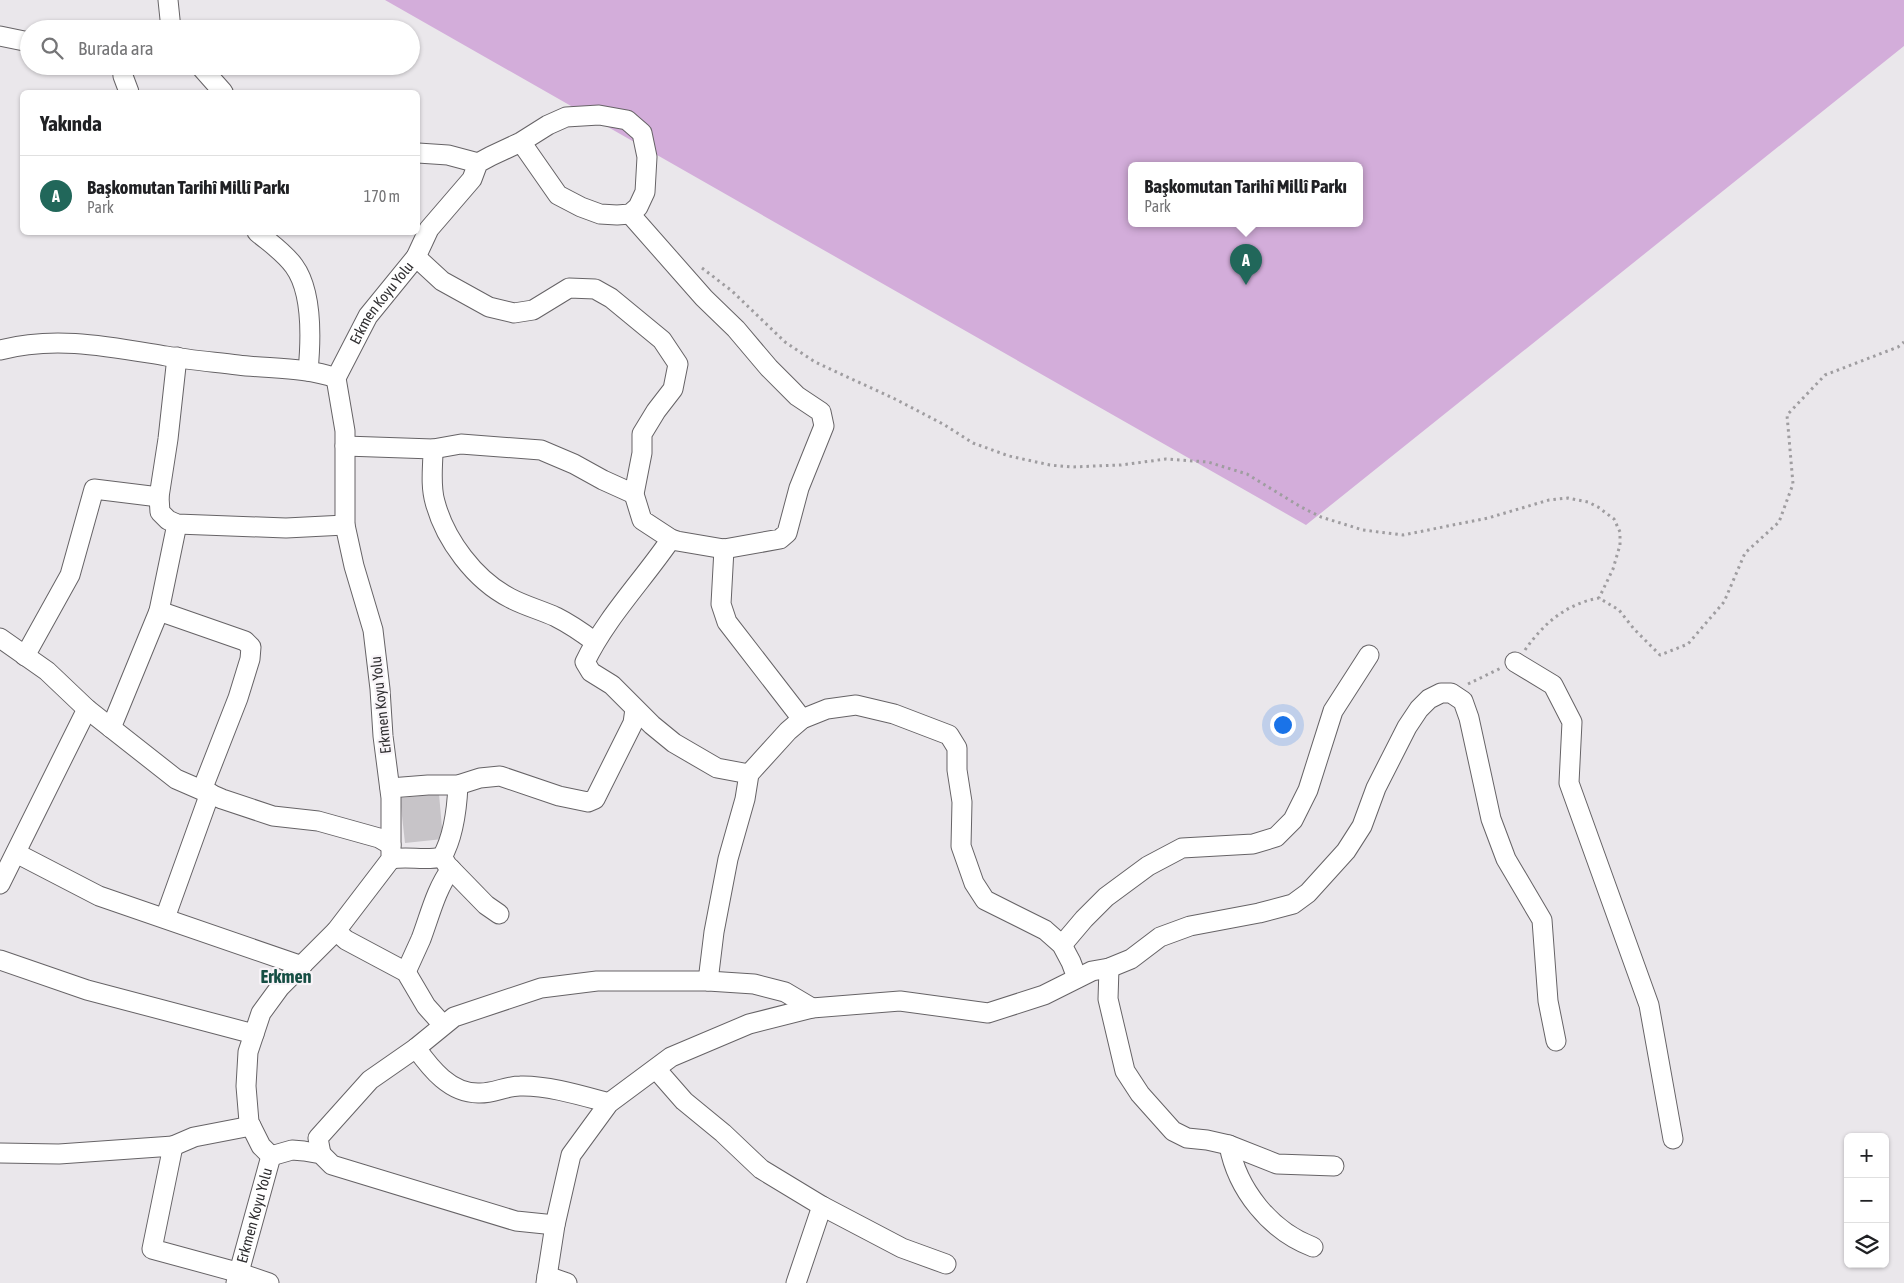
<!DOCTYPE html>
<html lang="tr">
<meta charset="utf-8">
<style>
:root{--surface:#fff;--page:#f6f6f6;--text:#202124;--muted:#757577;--line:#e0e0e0;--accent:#21675a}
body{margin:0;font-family:"Asap Condensed",sans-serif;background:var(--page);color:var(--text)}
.controls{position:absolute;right:15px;bottom:15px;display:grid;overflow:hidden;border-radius:8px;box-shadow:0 1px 4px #0004}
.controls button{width:45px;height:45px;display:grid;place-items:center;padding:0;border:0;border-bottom:1px solid var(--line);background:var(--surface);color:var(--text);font:25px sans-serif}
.you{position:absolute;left:1282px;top:724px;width:18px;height:18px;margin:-12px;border:4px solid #fff;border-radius:50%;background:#1a73e8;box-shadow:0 0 0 8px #1a73e833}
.badge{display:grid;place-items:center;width:32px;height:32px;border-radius:50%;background:var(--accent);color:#fff;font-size:16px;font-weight:700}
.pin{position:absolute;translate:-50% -41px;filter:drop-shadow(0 1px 2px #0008)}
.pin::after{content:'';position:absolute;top:26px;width:18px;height:15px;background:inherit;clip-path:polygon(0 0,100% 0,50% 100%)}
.popup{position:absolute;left:1128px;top:162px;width:235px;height:65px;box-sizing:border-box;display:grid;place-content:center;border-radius:8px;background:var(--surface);filter:drop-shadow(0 1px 4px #0005);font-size:16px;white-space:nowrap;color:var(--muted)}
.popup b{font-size:19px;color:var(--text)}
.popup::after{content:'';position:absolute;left:50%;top:100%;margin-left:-10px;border:10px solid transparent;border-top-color:var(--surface)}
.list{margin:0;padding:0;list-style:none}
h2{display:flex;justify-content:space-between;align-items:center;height:65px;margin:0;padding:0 20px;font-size:21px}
h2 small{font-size:16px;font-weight:400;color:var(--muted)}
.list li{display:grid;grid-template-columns:32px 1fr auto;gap:15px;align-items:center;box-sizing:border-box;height:80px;padding:0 20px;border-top:1px solid var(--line)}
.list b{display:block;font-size:19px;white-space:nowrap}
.list p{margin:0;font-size:16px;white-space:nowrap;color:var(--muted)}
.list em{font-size:16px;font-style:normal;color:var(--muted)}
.icon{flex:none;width:28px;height:28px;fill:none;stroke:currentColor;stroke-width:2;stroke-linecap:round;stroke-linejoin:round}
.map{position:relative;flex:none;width:1904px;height:1283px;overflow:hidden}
.search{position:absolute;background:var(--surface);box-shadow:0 1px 4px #0004;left:20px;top:20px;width:400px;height:55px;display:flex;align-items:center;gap:12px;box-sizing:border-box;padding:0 18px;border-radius:28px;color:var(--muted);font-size:19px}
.panel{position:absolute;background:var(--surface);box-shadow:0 1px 4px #0004;left:20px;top:90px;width:400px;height:145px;border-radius:8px}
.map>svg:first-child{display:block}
.green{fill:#d3adda;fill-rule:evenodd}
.building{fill:#c7c4c8}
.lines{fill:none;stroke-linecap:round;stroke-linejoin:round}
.minor-casing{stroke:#666366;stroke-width:21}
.path{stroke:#9f9da0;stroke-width:3;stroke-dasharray:2.5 4;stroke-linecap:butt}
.minor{stroke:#fff;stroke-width:19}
.labels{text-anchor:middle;stroke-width:4.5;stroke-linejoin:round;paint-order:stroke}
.street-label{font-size:15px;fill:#2f2e30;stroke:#f8f4f8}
.quarter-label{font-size:18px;font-weight:bold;fill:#164e44;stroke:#f8f4f8}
</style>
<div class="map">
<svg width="1904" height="1283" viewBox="0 0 1904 1283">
<rect width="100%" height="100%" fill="#eae7eb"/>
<path class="green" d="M385 0H1904V46L1306 525ZM1132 166H1360V224H1132Z"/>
<polygon class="building" points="439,794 443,839 405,843 400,798"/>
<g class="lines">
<defs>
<g id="minor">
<polyline points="168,0 171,29"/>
<polyline points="0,36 29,42"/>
<polyline points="122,66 123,76 129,92"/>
<polyline points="200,66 223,92"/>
<polyline points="418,153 448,155 478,163"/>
<path d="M257 232C270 243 284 252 294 266 313 292 311 340 308 371"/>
<polyline points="416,257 442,281 489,307 514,313 533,310 569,288 595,289 611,298 662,340 678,364 673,389 656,411 642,434 642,453 634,494 642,520 671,539 677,541 724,549 780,539 787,533 799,488 824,426 821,412 797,396 769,368 736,329 704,298 630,214"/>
<path d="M0 350C56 335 111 347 166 356 190 360 214 362 238 365 271 369 305 367 336 378"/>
<polyline points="177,357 168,439 159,497 160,512 168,520 177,524 286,528 345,525"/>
<path d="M345 446 433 449C433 466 430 485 435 502 445 540 475 580 510 598 525 606 541 610 556 617 570 624 583 633 595 642"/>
<polyline points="433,449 461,444 541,450 574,464 603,480 634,494"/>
<path d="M671 539C643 580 606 618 585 662L591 672 612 685 652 725 674 743 717 768 749 774"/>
<polyline points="724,549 721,604 727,622 802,719"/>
<polyline points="159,611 245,641 251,647 250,659 238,698 202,790"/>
<polyline points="0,638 47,671 87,709 176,779 222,799 273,816 318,821 379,838 391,845"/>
<polyline points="25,656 70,575 94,489 159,497"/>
<polyline points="1515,662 1553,685 1572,722 1569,783 1649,1005 1673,1139"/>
<polyline points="111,728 159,611 177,524"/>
<polyline points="390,788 428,785 458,785 480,778 500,776 559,796 588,802 595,799 633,723 635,709"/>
<polyline points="16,853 99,896 302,966"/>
<path d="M391 859C408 856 426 861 442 857 454 836 457 808 458 785"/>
<polyline points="444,860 447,865 486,905 499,914"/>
<polyline points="0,884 87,709"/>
<polyline points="165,918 210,793"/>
<polyline points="336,931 346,940 406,972 426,1006 443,1025"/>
<polyline points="1062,945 1084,919 1106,897 1148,866 1182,848 1253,844 1276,837 1293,820 1308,790 1333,711 1369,655"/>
<polyline points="0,960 87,990 254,1034"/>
<polyline points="1109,968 1108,999 1125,1071 1140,1094 1173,1131 1187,1138 1207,1140 1229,1145 1277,1164 1334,1166"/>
<path d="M406 972C411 961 416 950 421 939 430 915 436 889 451 869"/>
<polyline points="708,981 714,932 728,859 745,799 749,774 788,731 802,719 827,709 856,705 894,714 949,735 957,748 957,770 962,802 961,846 974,883 985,900 1045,930 1062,945 1071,962 1077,978"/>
<path d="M416 1048C431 1069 450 1093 478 1093 492 1094 506 1086 520 1086 547 1085 583 1096 609 1103"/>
<polyline points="656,1069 684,1101 723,1133 761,1169 822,1206 902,1248 946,1264"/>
<path d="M1229 1145C1237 1189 1270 1231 1313 1247"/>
<polyline points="173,1146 194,1137 251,1126"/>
<polyline points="0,1153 59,1154 173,1146 152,1249 240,1273 269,1283"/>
<polyline points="321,1154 318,1138 370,1080 416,1048 454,1017 541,988 597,981 708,981 754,984 785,992 812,1008"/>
<path id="s1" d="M271 1156 261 1146 249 1122 246 1086 248 1052 261 1013 280 987 336 931 391 859V798L383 736 380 689 373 630 354 566 345 525V431L336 378 368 316 416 257 429 229 472 179 478 163 491 156 521 142 548 125 566 117 599 115 627 120 642 133 647 157 645 192 638 207 630 214 617 215 600 214 581 207 558 195 521 142"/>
<polyline points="271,1156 292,1150 304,1151 321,1154 332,1165 516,1221 555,1225"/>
<polyline points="547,1276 567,1283"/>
<path id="s2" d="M236 1283 271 1156"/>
<polyline points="546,1283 555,1225 571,1155 609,1103 671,1057 749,1024 812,1008 900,1001 988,1013 1044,995 1092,971 1109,968 1131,959 1160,937 1190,926 1259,913 1293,904 1308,893 1346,851 1362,826 1376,788 1407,727 1419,709 1429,699 1441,693 1451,693 1463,701 1469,718 1491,819 1506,859 1542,920 1548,1001 1556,1041"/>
<polyline points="796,1283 822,1206"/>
</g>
</defs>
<use href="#minor" class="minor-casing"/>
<g class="path">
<polyline points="702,268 732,291 785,342 815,362 895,399 943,424 973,443 1009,456 1050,465 1071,467 1121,465 1166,459 1208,462 1247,474 1301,507 1321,517 1363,530 1403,535 1488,518 1549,500 1568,498 1588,502 1598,507 1614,519 1620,532 1620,545 1613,569 1599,598"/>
<path d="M1525 650C1544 623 1566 604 1599 598L1619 610 1634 629 1660 655 1688 644 1724 602 1745 553 1779 522 1793 484 1787 415 1825 375 1898 347 1904 342"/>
<polyline points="1468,684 1501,668"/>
</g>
<use href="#minor" class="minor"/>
</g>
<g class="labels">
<g class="street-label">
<text dy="5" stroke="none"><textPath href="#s1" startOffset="929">Erkmen Koyu Yolu</textPath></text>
<text transform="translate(381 705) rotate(-96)" y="5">Erkmen Koyu Yolu</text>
<text dy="5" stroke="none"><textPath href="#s2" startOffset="70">Erkmen Koyu Yolu</textPath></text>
</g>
<g class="quarter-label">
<text x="286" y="983">Erkmen</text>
</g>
</g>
</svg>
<div class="controls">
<button>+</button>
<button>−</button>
<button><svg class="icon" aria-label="layers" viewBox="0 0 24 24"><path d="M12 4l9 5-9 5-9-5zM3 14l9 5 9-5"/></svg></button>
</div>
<div class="you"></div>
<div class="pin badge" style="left:1246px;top:285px">A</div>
<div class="popup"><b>Başkomutan Tarihî Millî Parkı</b>Park</div>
<div class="search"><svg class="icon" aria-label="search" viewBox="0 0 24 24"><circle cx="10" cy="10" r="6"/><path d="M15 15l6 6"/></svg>Burada ara</div>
<section class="panel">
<h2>Yakında<small></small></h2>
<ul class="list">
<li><span class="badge">A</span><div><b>Başkomutan Tarihî Millî Parkı</b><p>Park</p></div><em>170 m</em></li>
</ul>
</section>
</div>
